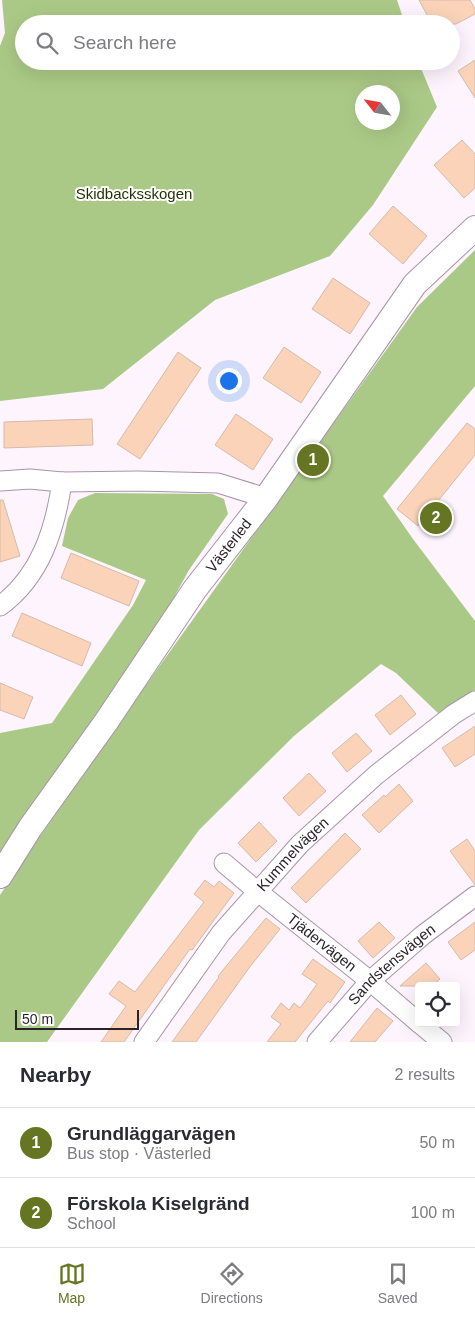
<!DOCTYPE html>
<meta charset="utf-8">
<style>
:root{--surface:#fff;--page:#f7f7f7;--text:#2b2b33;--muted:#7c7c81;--line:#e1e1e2;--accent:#667522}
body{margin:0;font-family:Helvetica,sans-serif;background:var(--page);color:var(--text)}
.controls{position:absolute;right:15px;bottom:15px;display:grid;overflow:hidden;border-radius:5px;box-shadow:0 5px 20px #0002}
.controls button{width:45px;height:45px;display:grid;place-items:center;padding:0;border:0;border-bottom:1px solid var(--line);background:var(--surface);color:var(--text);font:25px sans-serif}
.compass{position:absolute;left:355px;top:85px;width:45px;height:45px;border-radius:50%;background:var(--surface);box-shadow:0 5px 20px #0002;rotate:301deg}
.scale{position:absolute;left:15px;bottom:12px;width:124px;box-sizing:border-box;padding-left:5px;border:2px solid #2b232b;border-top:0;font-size:14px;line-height:18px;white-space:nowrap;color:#2b232b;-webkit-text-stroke:4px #fff;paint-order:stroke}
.you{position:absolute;left:228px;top:380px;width:18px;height:18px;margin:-12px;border:4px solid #fff;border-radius:50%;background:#1a73e8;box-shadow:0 0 0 8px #1a73e833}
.badge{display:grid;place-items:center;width:32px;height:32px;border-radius:50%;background:var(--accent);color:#fff;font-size:16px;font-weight:700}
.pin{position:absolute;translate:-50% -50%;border:2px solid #fff;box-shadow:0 1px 5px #0006}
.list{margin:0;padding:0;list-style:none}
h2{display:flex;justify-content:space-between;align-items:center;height:65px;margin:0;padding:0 20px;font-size:21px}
h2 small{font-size:16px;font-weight:400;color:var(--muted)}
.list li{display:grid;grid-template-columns:32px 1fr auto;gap:15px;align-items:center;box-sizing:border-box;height:70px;padding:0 20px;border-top:1px solid var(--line)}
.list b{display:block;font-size:19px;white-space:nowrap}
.list p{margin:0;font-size:16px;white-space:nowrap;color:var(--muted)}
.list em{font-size:16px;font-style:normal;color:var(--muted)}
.icon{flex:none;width:28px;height:28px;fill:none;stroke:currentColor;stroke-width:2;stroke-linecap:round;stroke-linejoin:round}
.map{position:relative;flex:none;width:475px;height:1042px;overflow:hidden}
.search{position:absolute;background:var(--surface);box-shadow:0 5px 20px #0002;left:15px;right:15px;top:15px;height:55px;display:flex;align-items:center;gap:12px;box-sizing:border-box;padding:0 18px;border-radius:28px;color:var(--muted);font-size:19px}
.sheet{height:205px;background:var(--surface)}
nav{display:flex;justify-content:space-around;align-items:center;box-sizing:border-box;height:70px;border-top:1px solid var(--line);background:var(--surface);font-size:14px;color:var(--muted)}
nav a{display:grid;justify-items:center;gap:2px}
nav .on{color:var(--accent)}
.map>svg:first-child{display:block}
.forest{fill:#abc986;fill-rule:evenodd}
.building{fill:#fad3b8;stroke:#d5bbaa}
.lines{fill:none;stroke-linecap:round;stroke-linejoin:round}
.minor-casing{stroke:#a894a9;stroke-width:21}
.tertiary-casing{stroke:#a894a9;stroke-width:26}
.minor{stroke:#fff;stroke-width:19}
.tertiary{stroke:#fff;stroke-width:24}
.labels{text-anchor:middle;stroke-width:4;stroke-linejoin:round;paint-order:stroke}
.park-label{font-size:15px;fill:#1f3000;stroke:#fff}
.street-label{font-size:15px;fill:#2b232b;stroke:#fff}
</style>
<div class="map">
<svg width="475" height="1042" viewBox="0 0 475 1042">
<rect width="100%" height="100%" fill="#fdf4fd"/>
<g class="forest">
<path d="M2 0H397L405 24H24V61H418L437 107 373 205 330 256 215 300 103 389 0 401V46L5 33ZM392 92V122H362V92Z"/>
<polygon points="475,250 475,386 383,496 413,539 475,621 475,690 439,714 396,673 381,664 294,736 199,830 47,1042 0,1042 0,895 90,763 417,307"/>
<polygon points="95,493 212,494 224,499 228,514 189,570 106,722 0,879 0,733 52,723 133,605 146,580 62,546 68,518 78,500"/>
</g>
<g class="building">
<polygon points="419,0 470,0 475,9 475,14 456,24 432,24"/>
<polygon points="475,60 475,98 458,71"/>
<polygon points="462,140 475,154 475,188 464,198 434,165"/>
<polygon points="393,206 427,236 403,264 369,234"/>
<polygon points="333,278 370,303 350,334 312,309"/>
<polygon points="284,347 321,372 301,403 263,378"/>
<polygon points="178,352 201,368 140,459 117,444"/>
<polygon points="236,414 273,439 253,470 215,445"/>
<polygon points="92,419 93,445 4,448 4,422"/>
<polygon points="467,423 475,429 475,455 418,526 397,509"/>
<polygon points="0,500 3,500 20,556 0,562"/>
<polygon points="71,553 139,581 129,606 61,578"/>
<polygon points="22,613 91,643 82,666 12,636"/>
<polygon points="0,683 33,697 24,719 0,710"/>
<polygon points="401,695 416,714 390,735 375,715"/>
<polygon points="475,726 475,754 455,767 442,748"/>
<polygon points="356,733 372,751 347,772 332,753"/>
<polygon points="309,773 326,791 299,816 283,798"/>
<polygon points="399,784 413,801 379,833 362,815 384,795 385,797"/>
<polygon points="259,822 277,841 256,862 238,843"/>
<polygon points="345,833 361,849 306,903 291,888"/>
<polygon points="467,839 475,851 475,885 450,851"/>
<polygon points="205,880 214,887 219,881 234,893 192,950 190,949 124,1042 101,1042 126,1006 109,994 119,981 135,992 204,902 194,894"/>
<polygon points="266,918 280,929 249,968 196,1042 172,1042 219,977 218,976"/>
<polygon points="379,922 395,938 373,958 358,941"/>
<polygon points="475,922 475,950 461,960 448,942"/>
<polygon points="313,959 345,982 330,1003 328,1001 295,1042 267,1042 281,1024 271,1017 281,1003 289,1010 294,1003 300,1008 317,984 302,974"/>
<polygon points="426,963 440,979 432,986 400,986"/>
<polygon points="377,1008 393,1021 375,1042 350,1042"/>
</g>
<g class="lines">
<defs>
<g id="minor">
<polyline points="0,481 30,479 62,482 138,481 218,483 266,498"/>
<path d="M0 606C41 576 55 529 62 482"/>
<path id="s1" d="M224 863 257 891 370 981 419 1023"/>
<polyline points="419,1023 442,1042"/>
<path id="s2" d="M144 1042 221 933 300 844 376 775 454 714 475 701"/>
<path id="s3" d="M317 1042 370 981 423 935 475 896"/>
</g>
<g id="tertiary">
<path id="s4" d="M0 876 30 828 106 722 195 589 266 498 415 284 475 228"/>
</g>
</defs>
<use href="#minor" class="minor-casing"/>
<use href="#tertiary" class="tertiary-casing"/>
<use href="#minor" class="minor"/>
<use href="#tertiary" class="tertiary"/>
</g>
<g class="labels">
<g class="park-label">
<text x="134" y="199">Skidbacksskogen</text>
</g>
<g class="street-label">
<text dy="5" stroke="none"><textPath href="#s4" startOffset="402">Västerled</textPath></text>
<text dy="5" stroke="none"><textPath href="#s2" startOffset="240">Kummelvägen</textPath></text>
<text dy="5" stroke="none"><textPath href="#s1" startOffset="126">Tjädervägen</textPath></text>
<text dy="5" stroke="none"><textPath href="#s3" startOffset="108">Sandstensvägen</textPath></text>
</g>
</g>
</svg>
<div class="controls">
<button><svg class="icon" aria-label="locate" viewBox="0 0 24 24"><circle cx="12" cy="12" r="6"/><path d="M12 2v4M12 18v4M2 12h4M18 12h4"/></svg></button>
</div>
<svg class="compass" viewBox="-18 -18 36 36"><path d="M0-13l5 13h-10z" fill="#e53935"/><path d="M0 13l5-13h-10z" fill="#7c7c81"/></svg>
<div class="scale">50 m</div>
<div class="you"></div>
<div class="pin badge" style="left:313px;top:460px">1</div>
<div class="pin badge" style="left:436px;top:518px">2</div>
<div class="search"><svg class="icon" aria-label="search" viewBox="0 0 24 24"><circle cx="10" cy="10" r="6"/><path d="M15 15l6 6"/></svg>Search here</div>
</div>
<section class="sheet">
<h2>Nearby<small>2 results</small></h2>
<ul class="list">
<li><span class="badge">1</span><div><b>Grundläggarvägen</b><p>Bus stop · Västerled</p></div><em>50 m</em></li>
<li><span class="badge">2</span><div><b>Förskola Kiselgränd</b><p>School</p></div><em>100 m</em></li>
</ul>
</section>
<nav>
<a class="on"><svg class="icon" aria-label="map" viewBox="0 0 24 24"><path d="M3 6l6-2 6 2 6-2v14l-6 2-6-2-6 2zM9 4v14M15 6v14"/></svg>Map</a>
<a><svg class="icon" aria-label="directions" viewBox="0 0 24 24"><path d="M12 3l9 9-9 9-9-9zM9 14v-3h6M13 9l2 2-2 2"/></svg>Directions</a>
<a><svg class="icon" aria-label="saved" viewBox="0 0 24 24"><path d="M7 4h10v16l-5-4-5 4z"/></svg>Saved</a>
</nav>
